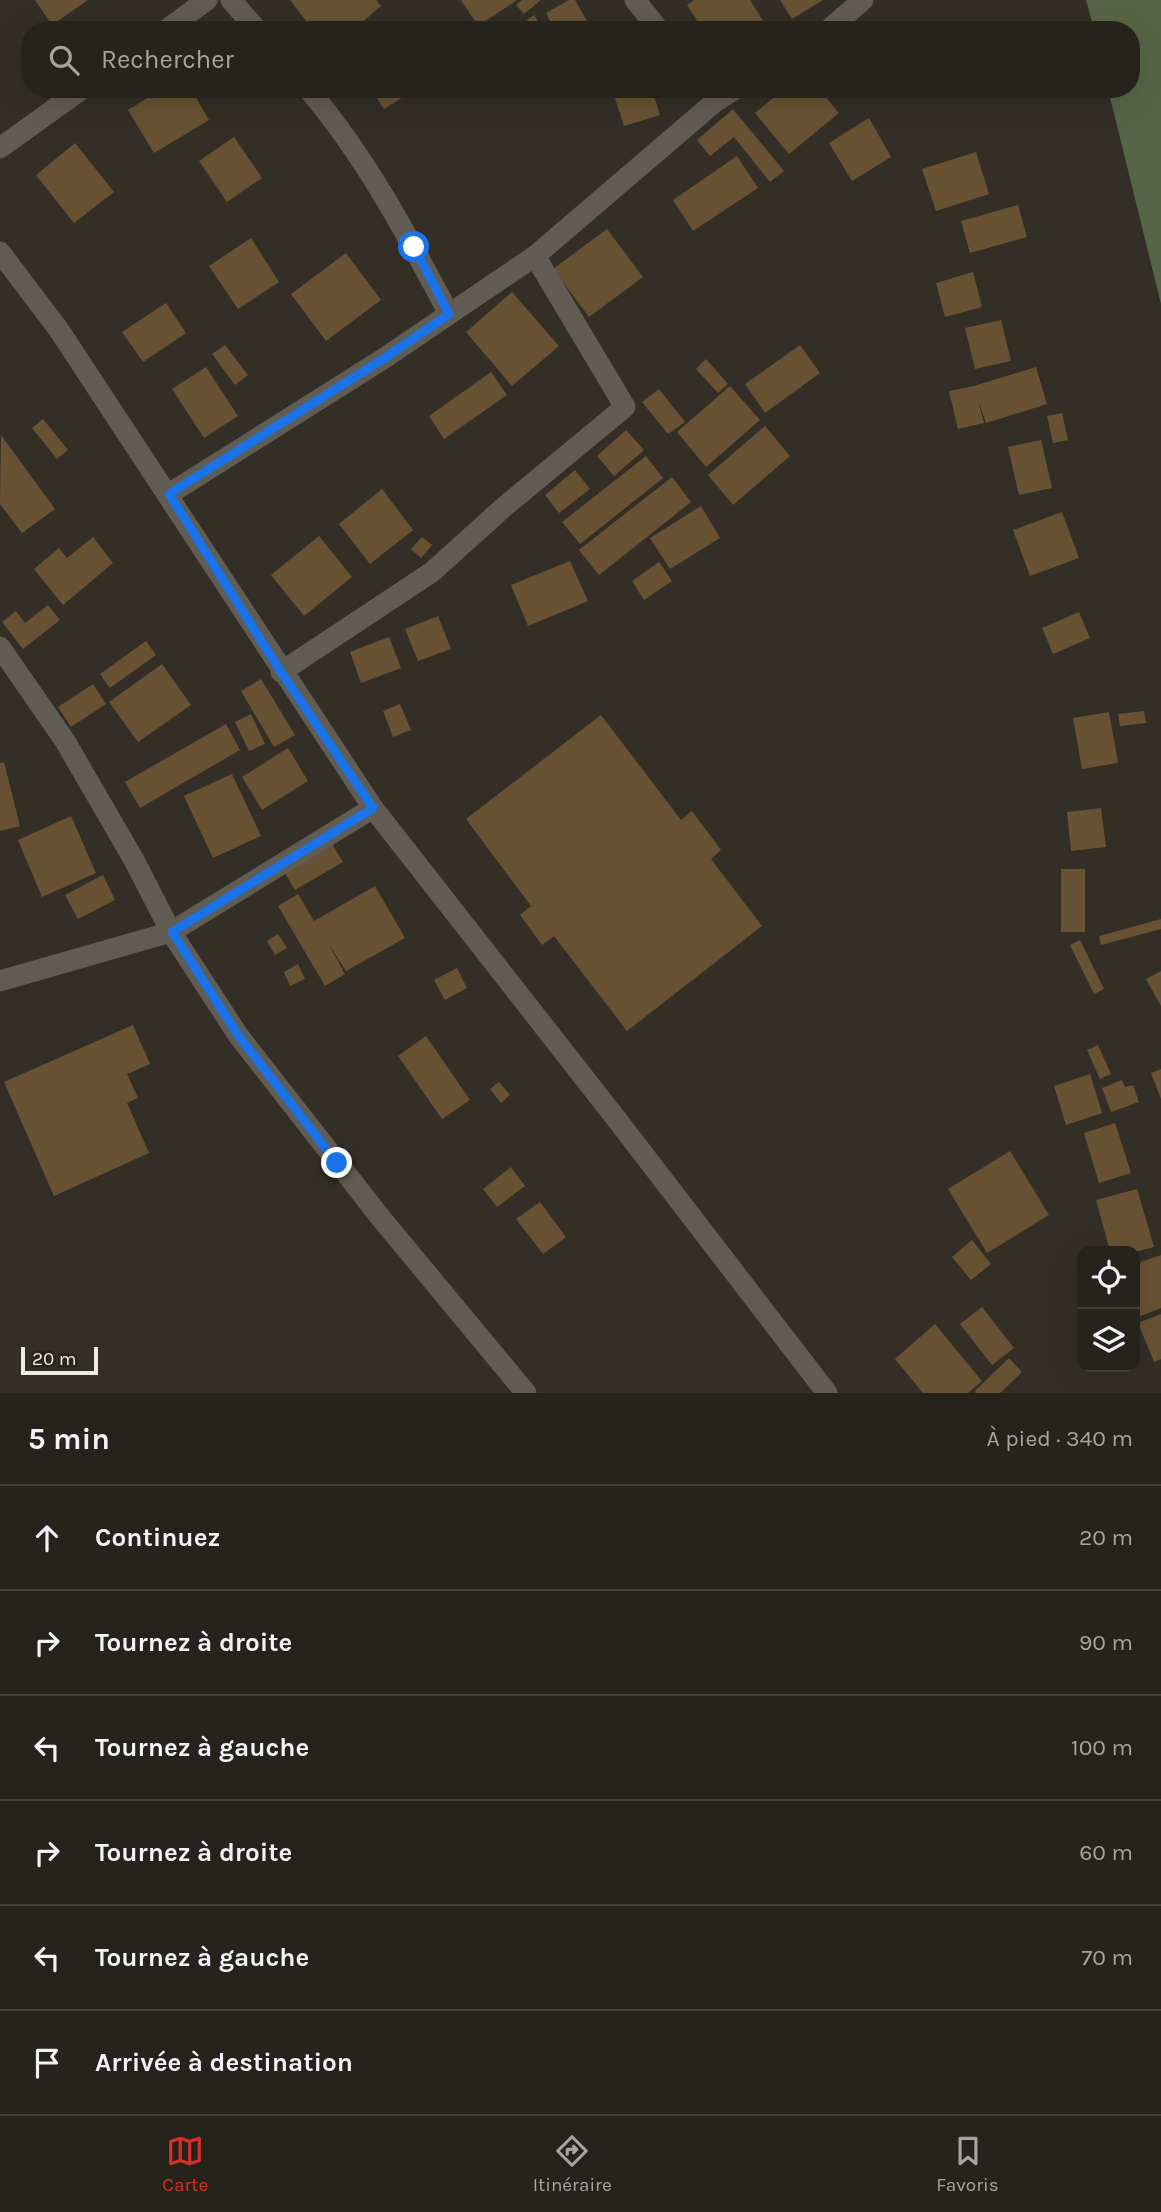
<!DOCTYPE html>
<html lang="fr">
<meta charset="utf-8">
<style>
:root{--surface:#26231d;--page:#322f2a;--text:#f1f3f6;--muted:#a4a4a4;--line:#42403b;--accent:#d93025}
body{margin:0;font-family:Karla,sans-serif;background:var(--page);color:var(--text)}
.controls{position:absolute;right:21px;bottom:21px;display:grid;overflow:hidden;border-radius:14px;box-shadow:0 7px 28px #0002}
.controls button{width:63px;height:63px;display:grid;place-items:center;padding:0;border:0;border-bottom:2px solid var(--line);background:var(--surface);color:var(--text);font:35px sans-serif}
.scale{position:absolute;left:21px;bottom:18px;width:77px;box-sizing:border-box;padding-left:7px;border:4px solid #eeebe6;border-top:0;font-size:19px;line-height:24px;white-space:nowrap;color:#eeebe6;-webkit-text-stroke:5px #29251e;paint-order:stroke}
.stop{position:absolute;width:21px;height:21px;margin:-16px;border:5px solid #1a73e8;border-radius:50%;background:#fff}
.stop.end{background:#1a73e8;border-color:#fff;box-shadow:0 2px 7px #0008}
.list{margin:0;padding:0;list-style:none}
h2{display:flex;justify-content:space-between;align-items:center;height:91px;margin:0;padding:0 28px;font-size:30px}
h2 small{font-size:23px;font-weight:400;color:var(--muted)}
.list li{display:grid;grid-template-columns:46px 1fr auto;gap:21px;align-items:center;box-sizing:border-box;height:105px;padding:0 28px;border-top:2px solid var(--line)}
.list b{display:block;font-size:26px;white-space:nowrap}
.list em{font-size:23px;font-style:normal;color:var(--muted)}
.icon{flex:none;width:38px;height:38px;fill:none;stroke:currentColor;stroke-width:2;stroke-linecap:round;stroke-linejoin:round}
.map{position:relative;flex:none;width:1161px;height:1393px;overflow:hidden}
.search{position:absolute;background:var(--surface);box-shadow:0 7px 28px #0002;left:21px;right:21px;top:21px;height:77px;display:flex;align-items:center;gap:18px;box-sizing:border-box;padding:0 24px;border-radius:28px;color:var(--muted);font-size:26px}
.sheet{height:721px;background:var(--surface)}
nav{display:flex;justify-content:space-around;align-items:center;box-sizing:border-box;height:98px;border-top:2px solid var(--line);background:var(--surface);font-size:19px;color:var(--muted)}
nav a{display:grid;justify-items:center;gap:4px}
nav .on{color:var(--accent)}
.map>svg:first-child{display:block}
.forest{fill:#566645}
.building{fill:#695234}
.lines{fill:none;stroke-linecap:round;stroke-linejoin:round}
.minor{stroke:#615c54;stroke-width:21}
.route{stroke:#1a73e8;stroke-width:9}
</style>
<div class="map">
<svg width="1161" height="1393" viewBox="0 0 1161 1393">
<rect width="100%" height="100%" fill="#332f27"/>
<polygon class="forest" points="1086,0 1161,0 1161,304 1108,89 1131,89 1131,30 1094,30"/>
<g class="building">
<polygon points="35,0 88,0 52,25"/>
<polygon points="290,0 376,0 381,6 353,30 313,30"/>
<polygon points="461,0 517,0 478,26"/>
<polygon points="522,0 541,0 524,14 516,5"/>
<polygon points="569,0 575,0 592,30 555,30 546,13"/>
<polygon points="694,0 750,0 769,30 703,30 687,5"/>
<polygon points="780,0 823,0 792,19"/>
<polygon points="534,15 544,30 513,30"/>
<polygon points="162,89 191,89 209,120 154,153 128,110"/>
<polygon points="371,89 416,89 384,109"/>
<polygon points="612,89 652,89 660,115 624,126"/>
<polygon points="784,89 819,89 839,113 789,154 755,113"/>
<polygon points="733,109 784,171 770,182 734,137 710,156 697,140"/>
<polygon points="869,118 891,157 852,181 829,143"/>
<polygon points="234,137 262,178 227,202 199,161"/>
<polygon points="75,143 114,192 74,223 36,175"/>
<polygon points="976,152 989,194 936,211 922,169"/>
<polygon points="737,156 758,188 693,231 673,200"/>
<polygon points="1018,205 1027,237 970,253 961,221"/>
<polygon points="607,229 643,277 589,317 553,269"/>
<polygon points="251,238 279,282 238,309 209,266"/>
<polygon points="346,253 381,300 326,341 291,294"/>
<polygon points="973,272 982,307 945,317 936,283"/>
<polygon points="512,292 559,346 512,386 466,332"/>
<polygon points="166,303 186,333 143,362 122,332"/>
<polygon points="1001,320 1011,361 975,369 965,328"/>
<polygon points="225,345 248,375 235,385 212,354"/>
<polygon points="800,345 820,373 765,413 745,384"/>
<polygon points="706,359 728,384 718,393 696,369"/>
<polygon points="206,367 238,416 204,438 172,389"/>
<polygon points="1036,367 1047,404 986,423 978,400 984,423 958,429 949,391 974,386"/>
<polygon points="491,372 507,395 444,439 429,416"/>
<polygon points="730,386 760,420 706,467 677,432"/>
<polygon points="659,389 685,422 668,434 642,402"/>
<polygon points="1062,413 1068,440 1053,443 1047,416"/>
<polygon points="43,419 68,450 57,459 32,428"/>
<polygon points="765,426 790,456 733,505 708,475"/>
<polygon points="626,430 644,450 614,476 597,456"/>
<polygon points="1,435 55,509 22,533 0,504"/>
<polygon points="1041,440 1052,488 1019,495 1008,447"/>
<polygon points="646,456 663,478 580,544 562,522"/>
<polygon points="575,470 590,489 559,513 545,495"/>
<polygon points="672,477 691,502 599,575 579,550"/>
<polygon points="382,489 413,530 370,564 339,524"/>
<polygon points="701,506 720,538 670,569 650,538"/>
<polygon points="1062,512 1079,558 1030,576 1013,530"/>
<polygon points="319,536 352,577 304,616 271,575"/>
<polygon points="93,537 113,563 63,605 34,569 59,548 67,558"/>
<polygon points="422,537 432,545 421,558 411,549"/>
<polygon points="570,561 588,601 528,626 511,585"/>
<polygon points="659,562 672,581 644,600 632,581"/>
<polygon points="48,605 60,620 23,649 2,622 16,611 25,623"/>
<polygon points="1079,612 1090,638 1053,654 1042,628"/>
<polygon points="438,616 451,649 418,661 405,629"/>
<polygon points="389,637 401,668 361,683 350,652"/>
<polygon points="146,641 156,655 110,688 100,674"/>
<polygon points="162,664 191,705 138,742 109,702"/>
<polygon points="261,679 295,735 274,747 241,691"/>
<polygon points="93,684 106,704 71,727 58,707"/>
<polygon points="400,704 411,730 393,737 383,711"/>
<polygon points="1144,711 1146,723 1120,726 1118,714"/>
<polygon points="1109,712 1118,763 1082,769 1073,718"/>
<polygon points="251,714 265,744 249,751 235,722"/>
<polygon points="601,715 681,820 692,811 721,850 711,859 762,926 627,1031 554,936 542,945 520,915 531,906 466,819"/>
<polygon points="226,724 240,750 140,808 125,782"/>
<polygon points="288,748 308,781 262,810 242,777"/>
<polygon points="4,762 20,826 0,831 0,763"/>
<polygon points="232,774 261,836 213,858 184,796"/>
<polygon points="1101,808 1106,847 1071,851 1067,812"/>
<polygon points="71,816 96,873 42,897 18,840"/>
<polygon points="332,844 343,862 295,890 285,873"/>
<rect x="1061" y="869" width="24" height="63"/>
<polygon points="103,875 115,900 78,919 65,895"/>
<polygon points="375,886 405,938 346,971 328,943 345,974 325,986 278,906 298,894 314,921"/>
<polygon points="1161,919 1161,929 1101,945 1099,936"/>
<polygon points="278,934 287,948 275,955 267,941"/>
<polygon points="1080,940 1104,989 1094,994 1070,945"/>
<polygon points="298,964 305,979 290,986 284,972"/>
<polygon points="457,968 467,988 445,1000 434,980"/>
<polygon points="1161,971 1161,1006 1146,979"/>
<polygon points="133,1025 150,1064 127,1074 138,1098 127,1103 149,1153 54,1196 4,1082"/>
<polygon points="426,1036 470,1100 442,1119 398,1056"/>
<polygon points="1098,1045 1111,1074 1100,1079 1087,1050"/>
<polygon points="1161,1069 1161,1099 1151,1073"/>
<polygon points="1090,1074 1102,1113 1066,1125 1054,1086"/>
<polygon points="1122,1080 1125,1087 1133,1085 1139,1102 1111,1112 1102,1088"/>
<polygon points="499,1082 510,1095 501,1103 490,1089"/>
<polygon points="1115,1123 1131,1173 1099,1183 1084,1133"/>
<polygon points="1010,1151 1049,1215 987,1253 948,1189"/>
<polygon points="511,1167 525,1186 497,1207 483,1189"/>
<polygon points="1137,1189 1154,1247 1135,1252 1110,1251 1096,1200"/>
<polygon points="540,1202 566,1237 543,1254 516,1219"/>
<polygon points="972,1240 991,1264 971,1280 952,1257"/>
<polygon points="1161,1255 1161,1308 1138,1317 1135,1307 1135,1264"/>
<polygon points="982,1307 1014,1348 992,1365 960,1324"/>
<polygon points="1161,1314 1161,1359 1154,1362 1138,1323"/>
<polygon points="935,1324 982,1381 968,1393 923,1393 895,1359"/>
<polygon points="1009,1358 1022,1372 1000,1393 976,1393 975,1391"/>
</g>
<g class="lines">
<g class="minor">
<polyline points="231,0 257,30"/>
<polyline points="635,0 659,30"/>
<polyline points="166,30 207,0"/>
<polyline points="828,30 863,0"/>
<path d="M308 89C366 157 407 235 449 314"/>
<polyline points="0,148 82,89"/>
<polyline points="0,252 59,330 373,808"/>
<polyline points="169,494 383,359 535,256"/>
<polyline points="0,647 65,741 134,860 171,932 238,1035 380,1217 526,1393"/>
<polyline points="281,672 432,572 504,507 625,407 535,256 716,101 735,89"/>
<polyline points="0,981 171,932 373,808 618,1121 827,1393"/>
</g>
</g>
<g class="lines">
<polyline class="route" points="337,1163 238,1035 172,932 373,808 281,672 169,494 383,359 449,314 414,247"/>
</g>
</svg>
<div class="controls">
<button><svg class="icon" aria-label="locate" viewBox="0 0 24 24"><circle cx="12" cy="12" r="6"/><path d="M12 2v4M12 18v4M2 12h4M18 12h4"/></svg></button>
<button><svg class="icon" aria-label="layers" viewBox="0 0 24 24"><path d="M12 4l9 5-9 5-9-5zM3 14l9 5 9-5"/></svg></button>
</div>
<div class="scale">20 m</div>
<div class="stop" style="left:414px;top:247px"></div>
<div class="stop end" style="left:337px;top:1163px"></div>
<div class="search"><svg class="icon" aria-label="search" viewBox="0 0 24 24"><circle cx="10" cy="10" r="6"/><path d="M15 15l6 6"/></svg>Rechercher</div>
</div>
<section class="sheet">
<h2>5 min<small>À pied · 340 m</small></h2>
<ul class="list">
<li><svg class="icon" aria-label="ahead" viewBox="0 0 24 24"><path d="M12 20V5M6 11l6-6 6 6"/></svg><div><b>Continuez</b></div><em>20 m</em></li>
<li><svg class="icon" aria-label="right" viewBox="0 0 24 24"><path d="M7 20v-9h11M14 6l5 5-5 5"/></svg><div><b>Tournez à droite</b></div><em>90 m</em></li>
<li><svg class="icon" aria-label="left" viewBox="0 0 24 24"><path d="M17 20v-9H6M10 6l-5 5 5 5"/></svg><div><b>Tournez à gauche</b></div><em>100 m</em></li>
<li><svg class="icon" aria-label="right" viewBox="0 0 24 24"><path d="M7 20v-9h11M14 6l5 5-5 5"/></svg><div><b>Tournez à droite</b></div><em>60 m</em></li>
<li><svg class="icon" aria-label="left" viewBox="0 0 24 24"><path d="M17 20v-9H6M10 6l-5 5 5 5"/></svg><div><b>Tournez à gauche</b></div><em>70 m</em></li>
<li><svg class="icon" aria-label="arrive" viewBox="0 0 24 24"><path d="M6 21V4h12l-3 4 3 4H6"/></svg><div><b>Arrivée à destination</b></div></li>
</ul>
</section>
<nav>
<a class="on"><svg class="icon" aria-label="map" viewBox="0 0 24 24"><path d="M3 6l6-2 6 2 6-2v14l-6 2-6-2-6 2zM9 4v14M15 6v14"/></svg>Carte</a>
<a><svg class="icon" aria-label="directions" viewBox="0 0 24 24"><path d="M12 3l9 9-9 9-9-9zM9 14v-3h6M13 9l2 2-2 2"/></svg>Itinéraire</a>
<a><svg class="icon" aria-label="saved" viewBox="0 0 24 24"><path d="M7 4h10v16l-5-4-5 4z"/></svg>Favoris</a>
</nav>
